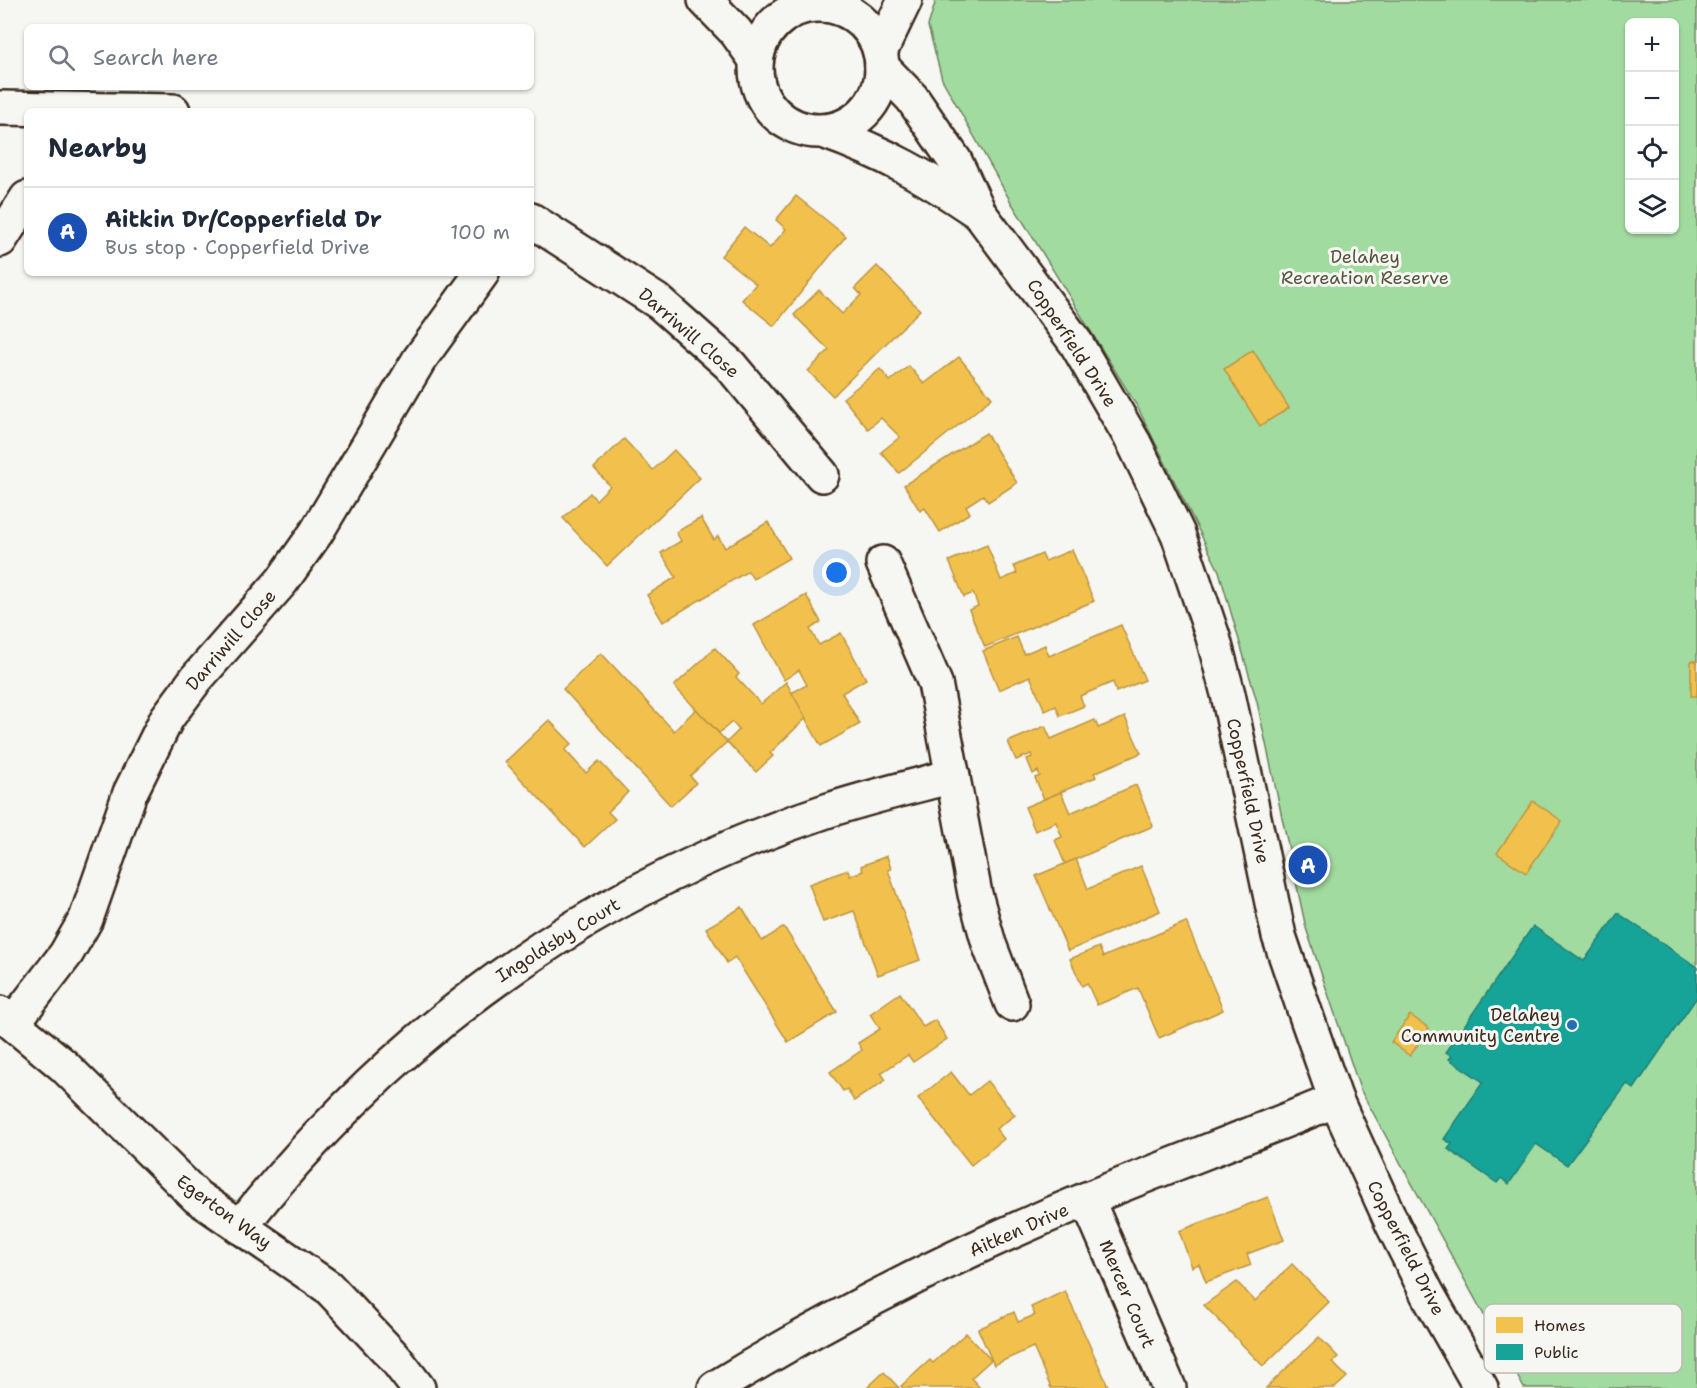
<!DOCTYPE html>
<meta charset="utf-8">
<style>
:root{--surface:#fff;--page:#f6f6f7;--text:#1f2937;--muted:#747a83;--line:#e0e1e3;--accent:#1f6fb2}
body{margin:0;font-family:"Shantell Sans",sans-serif;background:var(--page);color:var(--text)}
.controls{position:absolute;right:18px;top:18px;display:grid;overflow:hidden;border-radius:9px;box-shadow:0 2px 4px #0004}
.controls button{width:54px;height:54px;display:grid;place-items:center;padding:0;border:0;border-bottom:2px solid var(--line);background:var(--surface);color:var(--text);font:30px sans-serif}
.you{position:absolute;left:837px;top:573px;width:21px;height:21px;margin:-15px;border:4px solid #fff;border-radius:50%;background:#1a73e8;box-shadow:0 0 0 9px #1a73e833}
.badge{display:grid;place-items:center;width:39px;height:39px;border-radius:50%;background:var(--accent);color:#fff;font-size:20px;font-weight:700}
.pin{position:absolute;translate:-50% -50%;border:3px solid #fff;box-shadow:0 2px 6px #0006}
.list{margin:0;padding:0;list-style:none}
h2{display:flex;justify-content:space-between;align-items:center;height:78px;margin:0;padding:0 24px;font-size:26px}
h2 small{font-size:20px;font-weight:400;color:var(--muted)}
.list li{display:grid;grid-template-columns:39px 1fr auto;gap:18px;align-items:center;box-sizing:border-box;height:90px;padding:0 24px;border-top:2px solid var(--line)}
.list b{display:block;font-size:22px;white-space:nowrap}
.list p{margin:0;font-size:20px;white-space:nowrap;color:var(--muted)}
.list em{font-size:20px;font-style:normal;color:var(--muted)}
.icon{flex:none;width:33px;height:33px;fill:none;stroke:currentColor;stroke-width:2;stroke-linecap:round;stroke-linejoin:round}
.map{position:relative;flex:none;width:1697px;height:1388px;overflow:hidden}
.search{position:absolute;background:var(--surface);box-shadow:0 2px 4px #0004;left:24px;top:24px;width:510px;height:66px;display:flex;align-items:center;gap:15px;box-sizing:border-box;padding:0 21px;border-radius:9px;color:var(--muted);font-size:22px}
.panel{position:absolute;background:var(--surface);box-shadow:0 2px 4px #0004;left:24px;top:108px;width:510px;height:168px;border-radius:9px}
.map>svg:first-child{display:block}
.green{fill:#a2dba0;stroke:#6e825f;stroke-width:1.5;fill-rule:evenodd}
.homes{fill:#f2c14e;stroke:#bb9440;stroke-width:1.5}
.public{fill:#17a398;stroke:#227f73;stroke-width:1.5}
.lines{fill:none;stroke-linecap:round;stroke-linejoin:round}
.minor-casing{stroke:#3b2a1e;stroke-width:38}
.minor{stroke:#f6f6f2;stroke-width:33}
.poi-dot{fill:#1f6fb2;stroke:#f6f6f2;stroke-width:2}
.labels{text-anchor:middle;stroke-width:6;stroke-linejoin:round;paint-order:stroke}
.park-label{font-size:18px;fill:#55563e;stroke:#f6f6f2}
.street-label{font-size:18px;fill:#3b2a1e;stroke:#f6f6f2}
.poi-label{font-size:18px;fill:#3b2a1e;stroke:#f6f6f2;text-anchor:end}
.key{fill:#f6f6f2;stroke:#beb9b2;stroke-width:1.5}
.key-label{font-size:16px;fill:#3b2a1e}
</style>
<div class="map">
<svg width="1697" height="1388" viewBox="0 0 1697 1388">
<rect width="100%" height="100%" fill="#f6f6f2"/>
<filter id="ink" filterUnits="userSpaceOnUse"><feTurbulence type="fractalNoise" baseFrequency=".0167" numOctaves="2"/><feDisplacementMap in="SourceGraphic" scale="12" xChannelSelector="R" yChannelSelector="G"/><feConvolveMatrix kernelMatrix="1 2 1 2 8 2 1 2 1" color-interpolation-filters="sRGB"/></filter>
<g filter="url(#ink)">
<path class="green" d="M936 0H1697V1388H1524L1360 1089 1306 928 1257 702 1219 571 1137 406 1011 202 942 79 928 26ZM1630 22H1674V230H1630Z"/>
<g class="homes">
<polygon points="796,196 846,236 774,326 742,300 756,284 721,256 744,227 770,248 786,229 776,220"/>
<polygon points="877,266 920,310 833,396 808,371 829,350 794,315 819,290 842,314 861,295 855,288"/>
<polygon points="1253,350 1289,408 1260,426 1224,369"/>
<polygon points="959,357 992,398 899,473 881,452 900,437 881,418 868,429 843,398 880,369 890,381 909,366 924,384"/>
<polygon points="986,433 1017,483 988,502 983,495 966,506 970,513 940,532 925,508 920,511 904,485"/>
<polygon points="624,439 653,470 674,450 700,478 607,566 563,518 590,493 596,500 610,486 594,468"/>
<polygon points="701,518 714,540 718,536 725,548 768,522 789,558 753,579 748,571 663,622 647,595 676,577 661,553 681,541 676,532"/>
<polygon points="987,545 1001,580 1017,573 1014,566 1042,554 1045,561 1072,550 1094,601 985,647 969,610 978,606 973,593 964,597 949,561"/>
<polygon points="806,595 821,622 810,629 819,645 841,633 866,679 842,693 860,724 821,746 791,693 807,685 799,670 784,680 754,625"/>
<polygon points="1121,625 1145,680 1116,692 1113,682 1080,696 1084,706 1060,716 1056,706 1045,711 1030,676 999,690 983,651 1017,637 1024,654 1045,645 1049,656"/>
<polygon points="715,648 739,674 736,677 761,704 786,682 806,718 770,753 773,756 756,772 727,742 739,730 732,722 719,733 674,686"/>
<polygon points="601,653 674,731 696,709 727,742 690,776 696,783 671,806 563,689"/>
<rect x="1691" y="661" width="6" height="35"/>
<polygon points="1125,717 1141,753 1094,773 1096,777 1044,799 1035,778 1040,776 1038,771 1033,774 1027,759 1032,757 1031,754 1016,760 1008,742 1045,726 1051,739 1095,720 1098,728"/>
<polygon points="549,720 572,744 565,750 586,773 599,761 628,792 608,812 615,819 585,847 505,762"/>
<polygon points="1136,785 1153,826 1065,864 1055,840 1062,837 1056,822 1035,831 1025,807 1061,792 1070,813"/>
<polygon points="1533,801 1562,821 1526,873 1497,853"/>
<polygon points="887,856 891,869 888,870 920,960 878,975 854,911 823,922 809,884 848,870 850,876 863,871 861,866"/>
<polygon points="1076,859 1088,889 1141,866 1160,911 1068,951 1036,876"/>
<polygon points="742,907 762,941 784,927 837,1012 788,1042 735,957 727,963 706,928"/>
<polygon points="1186,922 1223,1010 1159,1038 1138,988 1097,1005 1087,983 1082,986 1070,959 1099,947 1103,957"/>
<polygon points="900,993 923,1027 935,1020 947,1039 913,1062 908,1055 881,1073 886,1080 854,1101 847,1089 843,1091 830,1072 862,1050 858,1043 880,1029 870,1014"/>
<polygon points="1410,1015 1429,1028 1410,1056 1391,1042"/>
<polygon points="951,1072 969,1095 987,1081 1015,1115 996,1129 1004,1139 971,1165 918,1098"/>
<polygon points="1268,1197 1284,1240 1247,1254 1251,1265 1206,1282 1199,1264 1192,1267 1179,1231"/>
<polygon points="1292,1264 1329,1302 1263,1366 1204,1305 1237,1282 1255,1301"/>
<polygon points="1065,1291 1109,1388 1051,1388 1033,1347 994,1365 978,1329 1014,1312 1018,1322 1035,1315 1031,1307"/>
<polygon points="966,1333 991,1360 971,1378 980,1388 903,1388 901,1386 930,1360 933,1363"/>
<polygon points="1319,1337 1338,1357 1332,1362 1347,1377 1335,1388 1266,1388"/>
<polygon points="884,1372 899,1388 867,1388"/>
</g>
<polygon class="public" points="1618,913 1697,967 1697,997 1634,1089 1627,1084 1567,1165 1536,1144 1509,1184 1501,1178 1497,1183 1448,1149 1452,1144 1444,1139 1483,1082 1449,1059 1452,1056 1446,1052 1533,926 1584,961"/>
<g class="lines">
<defs>
<g id="minor">
<polyline points="705,0 736,32 756,60"/>
<circle cx="819" cy="68" r="63"/>
<polyline points="880,52 905,0"/>
<polyline points="882,67 912,98 955,161 980,214 1076,343 1134,443 1178,534 1213,637 1228,694 1279,936 1308,1021 1336,1100 1392,1223 1427,1293 1481,1388"/>
<polyline points="0,108 173,111"/>
<path d="M823 131C885 153 925 176 979 213"/>
<polyline points="531,220 660,303 730,365 822,475"/>
<polyline points="0,240 27,198"/>
<polyline points="883,563 935,683 975,894 989,944 1012,1004"/>
<polyline points="0,1013 63,1065 197,1197 328,1287 395,1358 418,1388"/>
<polyline points="13,1023 66,954 86,919 130,793 167,718 196,679 282,581 316,533 419,360 482,273"/>
<polyline points="1087,1199 1169,1388"/>
<path d="M240 1227C394 1032 589 890 826 811 868 797 911 787 953 776"/>
<path d="M715 1388C834 1315 959 1252 1087 1199 1170 1165 1254 1134 1336 1100"/>
</g>
</defs>
<use href="#minor" class="minor-casing"/>
<use href="#minor" class="minor"/>
</g>
</g>
<circle class="poi-dot" cx="1572" cy="1025" r="6"/>
<g class="labels">
<g class="park-label">
<text x="1365" y="263">Delahey<tspan x="1365" dy="21">Recreation Reserve</tspan></text>
</g>
<g class="street-label">
<text transform="translate(689 333) rotate(41)" y="6">Darriwill Close</text>
<text transform="translate(1072 343) rotate(57)" y="6">Copperfield Drive</text>
<text transform="translate(231 640) rotate(-49)" y="6">Darriwill Close</text>
<text transform="translate(1248 791) rotate(78)" y="6">Copperfield Drive</text>
<text transform="translate(558 940) rotate(-32)" y="6">Ingoldsby Court</text>
<text transform="translate(224 1212) rotate(36)" y="6">Egerton Way</text>
<text transform="translate(1019 1230) rotate(-24)" y="6">Aitken Drive</text>
<text transform="translate(1406 1248) rotate(63)" y="6">Copperfield Drive</text>
<text transform="translate(1127 1294) rotate(67)" y="6">Mercer Court</text>
</g>
<g class="poi-label">
<text x="1560" y="1021">Delahey<tspan x="1560" dy="21">Community Centre</tspan></text>
</g>
</g>
<rect x="1484" y="1304" width="198" height="69" rx="9" class="key"/>
<rect x="1496" y="1317" width="27" height="16" fill="#f2c14e"/>
<rect x="1496" y="1344" width="27" height="16" fill="#17a398"/>
<g class="key-label">
<text x="1534" y="1331">Homes</text>
<text x="1534" y="1358">Public</text>
</g>
</svg>
<div class="controls">
<button>+</button>
<button>−</button>
<button><svg class="icon" aria-label="locate" viewBox="0 0 24 24"><circle cx="12" cy="12" r="6"/><path d="M12 2v4M12 18v4M2 12h4M18 12h4"/></svg></button>
<button><svg class="icon" aria-label="layers" viewBox="0 0 24 24"><path d="M12 4l9 5-9 5-9-5zM3 14l9 5 9-5"/></svg></button>
</div>
<div class="you"></div>
<div class="pin badge" style="left:1308px;top:865px;background:#1a4fb4">A</div>
<div class="search"><svg class="icon" aria-label="search" viewBox="0 0 24 24"><circle cx="10" cy="10" r="6"/><path d="M15 15l6 6"/></svg>Search here</div>
<section class="panel">
<h2>Nearby<small></small></h2>
<ul class="list">
<li><span class="badge" style="background:#1a4fb4">A</span><div><b>Aitkin Dr/Copperfield Dr</b><p>Bus stop · Copperfield Drive</p></div><em>100 m</em></li>
</ul>
</section>
</div>
